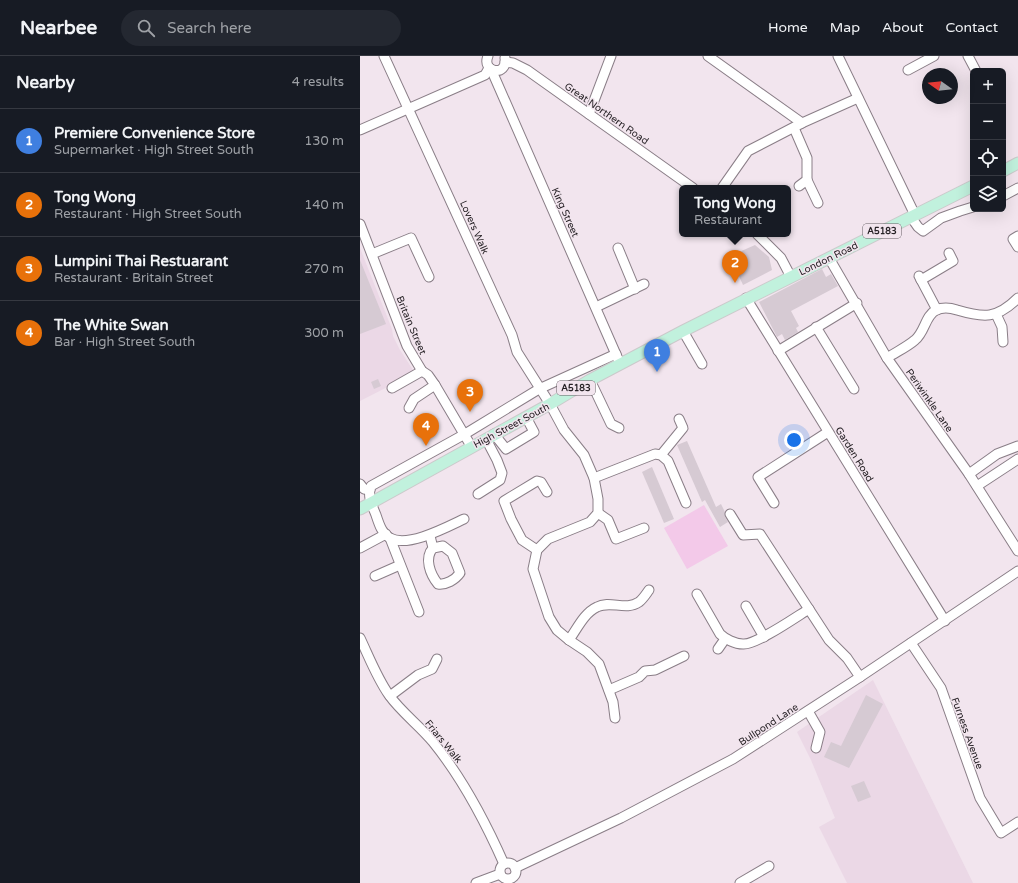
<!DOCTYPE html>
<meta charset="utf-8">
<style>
:root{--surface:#171b24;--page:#242831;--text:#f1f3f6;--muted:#9ea1a6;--line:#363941;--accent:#9cb8b0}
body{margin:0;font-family:"Varela Round",sans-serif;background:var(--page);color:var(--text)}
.controls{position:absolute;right:12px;top:12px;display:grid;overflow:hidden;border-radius:6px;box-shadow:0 4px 16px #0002}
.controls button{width:36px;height:36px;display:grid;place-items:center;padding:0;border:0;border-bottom:1px solid var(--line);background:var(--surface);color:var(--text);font:20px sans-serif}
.compass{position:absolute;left:562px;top:12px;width:36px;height:36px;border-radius:50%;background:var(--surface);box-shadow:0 4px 16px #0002;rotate:285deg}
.you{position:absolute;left:434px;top:384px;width:14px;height:14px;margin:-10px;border:3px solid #fff;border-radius:50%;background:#1a73e8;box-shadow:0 0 0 6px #1a73e833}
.badge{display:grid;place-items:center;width:26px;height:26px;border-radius:50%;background:var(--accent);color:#fff;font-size:13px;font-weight:700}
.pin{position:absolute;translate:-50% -33px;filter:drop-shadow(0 1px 2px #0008)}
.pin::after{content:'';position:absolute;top:21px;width:14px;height:12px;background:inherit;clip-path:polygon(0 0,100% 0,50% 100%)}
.popup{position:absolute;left:319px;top:129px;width:112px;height:52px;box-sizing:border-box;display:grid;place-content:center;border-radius:6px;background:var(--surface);filter:drop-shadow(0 1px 3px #0005);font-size:13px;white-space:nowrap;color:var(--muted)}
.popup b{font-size:15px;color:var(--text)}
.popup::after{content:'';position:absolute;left:50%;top:100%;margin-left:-8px;border:8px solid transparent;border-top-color:var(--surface)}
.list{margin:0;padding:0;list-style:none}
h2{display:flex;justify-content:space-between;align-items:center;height:52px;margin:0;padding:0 16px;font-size:17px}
h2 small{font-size:13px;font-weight:400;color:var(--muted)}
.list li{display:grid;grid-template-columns:26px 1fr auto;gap:12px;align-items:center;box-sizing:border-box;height:64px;padding:0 16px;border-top:1px solid var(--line)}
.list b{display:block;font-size:15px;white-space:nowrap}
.list p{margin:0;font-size:13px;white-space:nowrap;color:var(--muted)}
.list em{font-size:13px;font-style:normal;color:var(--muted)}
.icon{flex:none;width:22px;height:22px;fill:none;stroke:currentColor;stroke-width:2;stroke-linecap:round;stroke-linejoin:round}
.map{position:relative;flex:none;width:658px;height:827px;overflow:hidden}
header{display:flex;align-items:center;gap:24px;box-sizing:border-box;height:56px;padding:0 20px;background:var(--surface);border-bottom:1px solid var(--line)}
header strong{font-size:19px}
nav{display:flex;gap:22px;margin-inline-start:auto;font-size:14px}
.search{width:280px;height:36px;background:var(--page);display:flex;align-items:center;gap:10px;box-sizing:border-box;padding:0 14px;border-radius:22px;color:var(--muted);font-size:15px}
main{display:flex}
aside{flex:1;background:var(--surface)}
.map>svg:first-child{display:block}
.built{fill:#ebd8e6}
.green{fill:#f3c9e9}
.building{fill:#d6cad3}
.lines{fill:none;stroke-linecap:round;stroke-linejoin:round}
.minor-casing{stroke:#8a7e87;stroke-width:11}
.major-casing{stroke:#cbcacb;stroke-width:13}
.minor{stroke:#fff;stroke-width:9}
.major{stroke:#c1f1dd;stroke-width:11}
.labels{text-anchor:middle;stroke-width:3;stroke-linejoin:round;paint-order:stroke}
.shield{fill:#f2e5ee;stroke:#645c62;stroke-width:1}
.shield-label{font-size:9px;font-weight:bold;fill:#272226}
.street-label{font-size:10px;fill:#272226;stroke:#f2e5ee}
</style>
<header>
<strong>Nearbee</strong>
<div class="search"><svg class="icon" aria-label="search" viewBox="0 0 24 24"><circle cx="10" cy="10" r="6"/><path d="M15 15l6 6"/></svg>Search here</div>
<nav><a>Home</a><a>Map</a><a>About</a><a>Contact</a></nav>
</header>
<main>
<aside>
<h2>Nearby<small>4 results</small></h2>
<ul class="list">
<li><span class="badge" style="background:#3f7fe0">1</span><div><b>Premiere Convenience Store</b><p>Supermarket · High Street South</p></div><em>130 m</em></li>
<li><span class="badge" style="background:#e8710a">2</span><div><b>Tong Wong</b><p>Restaurant · High Street South</p></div><em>140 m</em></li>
<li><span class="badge" style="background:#e8710a">3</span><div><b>Lumpini Thai Restuarant</b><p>Restaurant · Britain Street</p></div><em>270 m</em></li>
<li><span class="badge" style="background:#e8710a">4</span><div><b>The White Swan</b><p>Bar · High Street South</p></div><em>300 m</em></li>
</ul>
</aside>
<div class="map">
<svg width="658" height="827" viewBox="0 0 658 827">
<rect width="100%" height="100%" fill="#f2e5ee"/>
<g class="built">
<polygon points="0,192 32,273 33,280 40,294 55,317 0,345"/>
<polygon points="513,624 613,827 487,827 459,771 475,762 451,704 437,676"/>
</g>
<polygon class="green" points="344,449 368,490 327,513 304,472"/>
<g class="building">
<polygon points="395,189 409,201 412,214 383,229 370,200"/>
<polygon points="0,204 26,268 0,278"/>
<polygon points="462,213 466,221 471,218 478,230 431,255 439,270 436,272 438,276 425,284 422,278 417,281 399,246"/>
<polygon points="18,323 21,330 14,333 11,326"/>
<polygon points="327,385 356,451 361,448 365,456 365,461 368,466 360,471 345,444 342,446 317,389"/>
<polygon points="292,411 314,463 304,467 282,416"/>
<polygon points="506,639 523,648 489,712 464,701 471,686 481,690"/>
<polygon points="504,725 511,741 498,746 491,730"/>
</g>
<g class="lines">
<defs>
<g id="minor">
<polyline points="24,0 152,279 157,296 190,348 204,374 224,399 234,422 238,443 238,457 230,466 188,483 177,494 173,513 189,561 197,574 209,584 227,596 239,608 253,646 255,662"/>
<path d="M128 0C121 17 148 21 145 2"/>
<polyline points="348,0 442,67"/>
<polyline points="478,0 555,159"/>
<polyline points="608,0 616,15"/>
<polyline points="145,6 153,7 167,14 333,132"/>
<polyline points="131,13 258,303"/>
<polyline points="548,14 574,0"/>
<polyline points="229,58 251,0"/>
<polyline points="434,72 447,102 447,124 439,130"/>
<polyline points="0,74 125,19 129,12"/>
<polyline points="447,124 458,147"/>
<polyline points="362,132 388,95 442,67 498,42"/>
<polyline points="643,140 658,132"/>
<polyline points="551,161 558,171 563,175 581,162 600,155 613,151"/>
<polyline points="0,168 47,290 62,315 68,319 75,329 111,390"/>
<polyline points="397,178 421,202 431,221"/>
<polyline points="658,180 653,183 658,191"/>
<polyline points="258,192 275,233"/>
<polyline points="12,198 51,182 69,221"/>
<polyline points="469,202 527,302 609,418 658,495"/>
<polyline points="559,220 577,254"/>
<polyline points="561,224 593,205 589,197"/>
<polyline points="386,242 585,565"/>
<polyline points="236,251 284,228"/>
<polyline points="636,258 642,271 643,286"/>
<polyline points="456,271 494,333"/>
<polyline points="323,275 342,308"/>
<polyline points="418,295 497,247"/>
<path d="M527 302C536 296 547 291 555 284 565 276 565 260 576 254 583 251 591 252 597 254 624 262 637 263 658 242"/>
<polyline points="230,324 251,368 259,372"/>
<polyline points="32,332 62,315"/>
<polyline points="49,352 54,343 75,329"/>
<polyline points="134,378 146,393 174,376 166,361"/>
<polyline points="301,399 323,372 319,363"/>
<polyline points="609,418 637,398 658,390"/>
<polyline points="234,422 295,398 301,399 308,405 326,447"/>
<polyline points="0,428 4,433 10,434"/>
<polyline points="617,430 658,403"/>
<polyline points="118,438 140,424 142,417 137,404 126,383"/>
<polyline points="414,447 398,421 468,376"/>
<polyline points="238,457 248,464 256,483 284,472"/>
<polyline points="370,458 383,479 400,478 469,584 487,602 500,621"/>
<path d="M104 463C87 471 48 492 30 482 22 478 19 468 16 459 12 449 7 440 11 430L105 378 179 333 256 298"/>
<path d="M70 480 73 492C64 502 70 518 78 528 86 529 95 524 100 517L92 497 83 490 73 492"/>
<polyline points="30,482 59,556"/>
<polyline points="0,492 26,478"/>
<polyline points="177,494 162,484 151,463 144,445 177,425 181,426 187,436"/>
<polyline points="15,520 40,509"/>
<path d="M337 538 360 578C365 583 375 588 383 588 396 589 436 561 449 553"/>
<polyline points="386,550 404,581"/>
<path d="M0 582C9 601 17 622 29 639 41 656 60 670 73 686 103 723 125 765 144 808"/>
<path d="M209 584C217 573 224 557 237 551 250 544 266 555 279 546 283 543 286 538 289 534"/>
<polyline points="551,587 581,632 620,742 641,777 658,766"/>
<polyline points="358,593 365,583"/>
<polyline points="249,634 279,621 285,615 295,614 324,600"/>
<polyline points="30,640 58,619 72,613 77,603"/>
<polyline points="448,655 460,676 456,692"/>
<circle cx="148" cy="815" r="8"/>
<polyline points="155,812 261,762 373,703 500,621 658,515"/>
<polyline points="116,827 140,818"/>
<polyline points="380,827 409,810"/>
</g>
<g id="major">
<polyline points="643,115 658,107"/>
<polyline points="0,453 190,348 230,324 323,275 613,130"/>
</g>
</defs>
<use href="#minor" class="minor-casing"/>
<use href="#major" class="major-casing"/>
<use href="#minor" class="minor"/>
<use href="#major" class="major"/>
</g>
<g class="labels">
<g class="shield">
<rect x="503" y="168" width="38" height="14" rx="3"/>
<rect x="197" y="325" width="38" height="14" rx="3"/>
</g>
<g class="shield-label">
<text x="522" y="178">A5183</text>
<text x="216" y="335">A5183</text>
</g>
<g class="street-label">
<text transform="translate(247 57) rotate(35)" y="4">Great Northern Road</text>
<text transform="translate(206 156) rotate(66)" y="4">King Street</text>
<text transform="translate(115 171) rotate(66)" y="4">Lovers Walk</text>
<text transform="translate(468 202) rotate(-26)" y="4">London Road</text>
<text transform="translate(52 269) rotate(67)" y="4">Britain Street</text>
<text transform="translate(570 344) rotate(55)" y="4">Periwinkle Lane</text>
<text transform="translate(151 369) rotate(-28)" y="4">High Street South</text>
<text transform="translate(495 398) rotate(58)" y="4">Garden Road</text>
<text transform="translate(408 668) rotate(-33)" y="4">Bullpond Lane</text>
<text transform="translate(608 677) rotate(70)" y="4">Furness Avenue</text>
<text transform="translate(84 685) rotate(51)" y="4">Friars Walk</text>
</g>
</g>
</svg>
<div class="controls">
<button>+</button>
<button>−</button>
<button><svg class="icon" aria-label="locate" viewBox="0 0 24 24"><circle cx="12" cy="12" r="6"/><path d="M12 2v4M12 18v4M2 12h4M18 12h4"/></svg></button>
<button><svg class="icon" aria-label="layers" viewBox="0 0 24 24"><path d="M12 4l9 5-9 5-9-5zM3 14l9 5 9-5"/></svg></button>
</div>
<svg class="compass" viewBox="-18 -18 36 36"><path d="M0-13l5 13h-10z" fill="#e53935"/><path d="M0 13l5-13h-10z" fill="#9ea1a6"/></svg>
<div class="you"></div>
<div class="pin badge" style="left:297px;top:316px;background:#3f7fe0">1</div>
<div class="pin badge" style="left:375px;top:227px;background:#e8710a">2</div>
<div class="popup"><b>Tong Wong</b>Restaurant</div>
<div class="pin badge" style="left:110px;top:356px;background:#e8710a">3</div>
<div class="pin badge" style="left:66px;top:390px;background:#e8710a">4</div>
</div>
</main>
